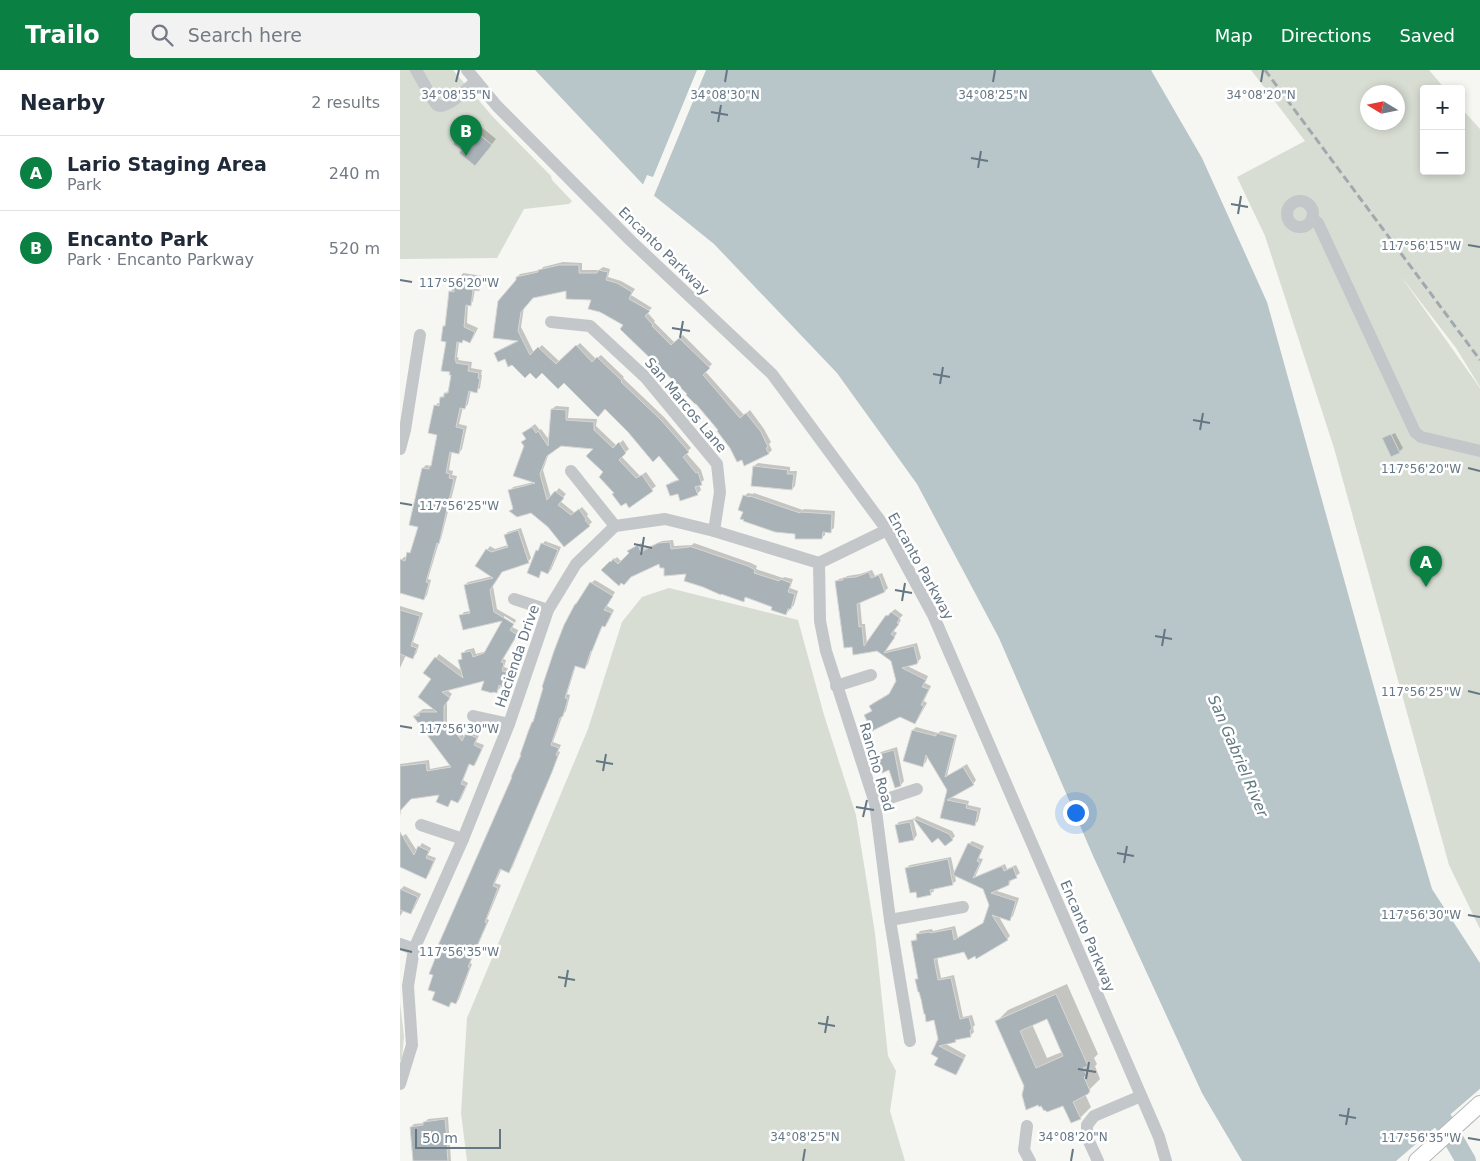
<!DOCTYPE html>
<meta charset="utf-8">
<style>
:root{--surface:#fff;--page:#f2f2f3;--text:#1f2937;--muted:#747a83;--line:#e0e1e3;--accent:#0b8043}
body{margin:0;font-family:"DejaVu Sans",sans-serif;background:var(--page);color:var(--text)}
.controls{position:absolute;right:15px;top:15px;display:grid;overflow:hidden;border-radius:5px;box-shadow:0 2px 8px #0003}
.controls button{width:45px;height:45px;display:grid;place-items:center;padding:0;border:0;border-bottom:1px solid var(--line);background:var(--surface);color:var(--text);font:25px sans-serif}
.compass{position:absolute;left:960px;top:15px;width:45px;height:45px;border-radius:50%;background:var(--surface);box-shadow:0 2px 8px #0003;rotate:280deg}
.scale{position:absolute;left:15px;bottom:12px;width:86px;box-sizing:border-box;padding-left:5px;border:2px solid #657784;border-top:0;font-size:14px;line-height:18px;white-space:nowrap;color:#657784;-webkit-text-stroke:4px #fff;paint-order:stroke}
.you{position:absolute;left:675px;top:742px;width:18px;height:18px;margin:-12px;border:4px solid #fff;border-radius:50%;background:#1a73e8;box-shadow:0 0 0 8px #1a73e833}
.badge{display:grid;place-items:center;width:32px;height:32px;border-radius:50%;background:var(--accent);color:#fff;font-size:16px;font-weight:700}
.pin{position:absolute;translate:-50% -41px;filter:drop-shadow(0 1px 2px #0008)}
.pin::after{content:'';position:absolute;top:26px;width:18px;height:15px;background:inherit;clip-path:polygon(0 0,100% 0,50% 100%)}
.list{margin:0;padding:0;list-style:none}
h2{display:flex;justify-content:space-between;align-items:center;height:65px;margin:0;padding:0 20px;font-size:21px}
h2 small{font-size:16px;font-weight:400;color:var(--muted)}
.list li{display:grid;grid-template-columns:32px 1fr auto;gap:15px;align-items:center;box-sizing:border-box;height:75px;padding:0 20px;border-top:1px solid var(--line)}
.list b{display:block;font-size:19px;white-space:nowrap}
.list p{margin:0;font-size:16px;white-space:nowrap;color:var(--muted)}
.list em{font-size:16px;font-style:normal;color:var(--muted)}
.icon{flex:none;width:28px;height:28px;fill:none;stroke:currentColor;stroke-width:2;stroke-linecap:round;stroke-linejoin:round}
.map{position:relative;flex:none;width:1080px;height:1091px;overflow:hidden}
header{display:flex;align-items:center;gap:30px;box-sizing:border-box;height:70px;padding:0 25px;background:var(--accent);color:#fff}
header strong{font-size:24px}
nav{display:flex;gap:28px;margin-inline-start:auto;font-size:18px}
.search{width:350px;height:45px;background:var(--page);display:flex;align-items:center;gap:12px;box-sizing:border-box;padding:0 18px;border-radius:5px;color:var(--muted);font-size:19px}
main{display:flex}
aside{flex:1;background:var(--surface)}
.map>svg:first-child{display:block}
.green{fill:#d7ddd3;fill-rule:evenodd}
.water{fill:#b9c6c9}
.pier{fill:#f6f6f2}
.shadow{fill:#0003;fill-rule:evenodd}
.lines{fill:none;stroke-linecap:round;stroke-linejoin:round}
.river{stroke:#b9c6c9;stroke-width:20}
.building{fill:#a9b2b7;stroke:#d7d7d5;fill-rule:evenodd}
.major-casing{stroke:#b4b9bc;stroke-width:18}
.minor{stroke:#c3c7ca;stroke-width:12}
.major{stroke:#fff;stroke-width:16}
.rail{stroke:#a2a9ae;stroke-width:3;stroke-dasharray:8 4;stroke-linecap:butt}
.ticks{fill:none;stroke:#657784;stroke-width:2}
.labels{text-anchor:middle;stroke-width:5;stroke-linejoin:round;paint-order:stroke}
.street-label{font-size:14px;fill:#657784;stroke:#fff}
.water-label{font-size:15px;font-style:italic;fill:#607980;stroke:#fff}
.ticks-label{font-size:12px;text-anchor:middle;fill:#657784;stroke:#fff;stroke-width:5;stroke-linejoin:round;paint-order:stroke}
</style>
<header>
<strong>Trailo</strong>
<div class="search"><svg class="icon" aria-label="search" viewBox="0 0 24 24"><circle cx="10" cy="10" r="6"/><path d="M15 15l6 6"/></svg>Search here</div>
<nav><a>Map</a><a>Directions</a><a>Saved</a></nav>
</header>
<main>
<aside>
<h2>Nearby<small>2 results</small></h2>
<ul class="list">
<li><span class="badge">A</span><div><b>Lario Staging Area</b><p>Park</p></div><em>240 m</em></li>
<li><span class="badge">B</span><div><b>Encanto Park</b><p>Park · Encanto Parkway</p></div><em>520 m</em></li>
</ul>
</aside>
<div class="map">
<svg width="1080" height="1091" viewBox="0 0 1080 1091">
<rect width="100%" height="100%" fill="#f6f6f2"/>
<g class="green">
<polygon points="0,0 53,0 93,47 151,106 152,110 172,131 169,134 124,139 97,188 0,189"/>
<path d="M851 0H1029L1045 19H1024V101H1061V38L1080 59V317L1056 278 1000 205 1080 318V859L1049 795 934 378 865 166 837 107 905 71ZM968 22H998V52H968Z"/>
<polygon points="269,518 398,550 424,645 456,745 475,863 488,986 496,1001 490,1041 505,1091 67,1091 61,1043 67,948 188,659 222,552 242,527"/>
<polygon points="0,933 4,966 2,988 0,991"/>
</g>
<polygon class="water" points="135,0 751,0 802,88 867,232 987,664 1032,819 1080,893 1080,1019 996,1091 842,1091 802,1023 694,788 599,568 517,414 437,303 314,174 252,124"/>
<g class="pier">
<polygon points="297,0 306,0 253,128 242,117 247,105 253,107"/>
<polygon points="1080,1019 1080,1022 1000,1091 998,1091"/>
</g>
<g class="shadow">
<polygon points="74,51 96,69 80,89 62,80 62,58 67,53 70,55"/>
<polygon points="163,192 182,193 182,200 199,200 203,197 210,199 208,207 221,211 235,219 231,225 252,238 247,242 255,251 254,252 275,273 283,265 312,294 305,301 344,345 350,340 364,359 371,372 369,374 372,380 369,383 345,394 342,388 320,360 225,255 193,228 167,219 133,227 124,237 121,257 134,283 142,275 160,292 180,273 196,289 201,285 224,307 223,308 264,347 291,378 286,383 301,400 304,410 299,414 301,420 297,424 279,422 268,415 271,412 280,409 260,384 229,361 205,338 164,312 142,301 96,283 99,280 119,270 94,267 118,211 117,207 120,204 141,200 143,197"/>
<polygon points="63,203 83,206 82,216 79,220 75,219 73,231 70,235 68,234 67,253 78,258 73,268 70,272 64,269 62,272 59,272 57,287 59,288 58,290 72,292 71,298 82,300 81,305 82,305 80,318 76,321 71,320 68,334 65,338 63,337 59,354 67,356 62,379 59,383 52,381 49,400 53,401 52,405 57,406 41,469 39,472 28,509 31,510 27,525 24,529 0,519 0,494 1,490 4,487 7,487 9,483 13,479 19,456 23,398 26,395 31,396 32,395 39,364 35,336 38,333 40,333 41,328 49,320 53,304 48,271 44,257 46,254 50,222 53,219 55,219 56,214"/>
<polygon points="156,336 169,337 168,348 197,349 196,356 217,376 223,370 229,379 221,386 240,406 246,402 256,416 230,436 216,423 205,402 195,378 161,374 149,383 143,400 151,428 159,418 166,424 160,431 175,443 182,437 188,444 187,446 192,452 189,455 149,456 131,442 111,441 114,437 110,421 113,417 134,412 127,360 135,354 140,360 141,359 150,371 152,339"/>
<polygon points="995,363 1003,378 999,382 983,369 985,366 985,368"/>
<polygon points="358,393 390,397 390,401 397,401 395,416 392,419 354,396"/>
<polygon points="348,423 353,424 354,423 403,440 404,439 435,441 434,458 430,461 425,461 425,465 421,468 397,463 344,441 344,426"/>
<polygon points="121,458 131,488 128,492 103,500 93,516 97,539 116,550 115,553 104,546 104,549 113,555 112,557 120,561 103,589 106,590 104,597 110,599 106,612 103,615 101,615 100,618 96,622 85,609 46,619 52,624 47,631 47,660 55,654 65,668 70,661 79,665 76,672 84,675 77,691 74,695 70,693 63,710 68,713 61,729 58,732 52,729 47,736 41,723 11,728 1,739 0,746 0,694 29,690 30,699 51,695 14,646 23,639 36,639 33,609 25,603 39,584 63,602 60,591 63,587 62,584 66,580 74,578 76,584 87,581 104,549 61,546 64,542 71,541 65,515 68,512 93,506 76,495 90,476 95,479 108,475 105,465 108,462"/>
<polygon points="273,470 274,476 292,475 294,473 351,493 357,496 356,499 383,508 384,507 393,509 390,518 398,521 394,535 386,544 373,536 347,527 343,530 288,503 265,496 260,492 203,500 214,488 215,489 217,487 222,492 230,484 229,481 232,478 241,473 244,479 262,471"/>
<polygon points="145,471 161,477 151,500 148,503 142,501 138,506 137,481"/>
<polygon points="472,500 475,506 482,503 488,518 485,521 460,532 462,554 465,554 467,574 487,546 495,539 503,545 499,549 501,550 494,561 497,563 485,581 517,573 521,588 517,593 507,596 528,606 525,613 531,616 524,631 527,633 518,649 515,652 500,645 466,646 472,640 470,636 473,633 492,622 497,611 492,590 477,580 454,583 436,512 439,509 446,507 447,506 460,504"/>
<polygon points="195,510 215,522 207,536 214,540 208,552 205,555 203,555 193,578 188,594 185,598 176,595 167,624 170,625 166,641 163,644 153,672 161,675 158,681 160,682 112,798 108,801 102,798 95,813 101,815 87,849 89,850 70,893 72,894 59,929 56,933 53,932 49,935 114,707 191,513"/>
<polygon points="0,536 23,543 13,572 19,575 16,584 13,587 6,585 0,598"/>
<polygon points="516,657 538,663 541,661 557,665 547,706 567,694 576,710 573,714 550,727 569,731 568,735 581,738 578,751 574,755 542,747 548,720 528,685 526,692 523,695 505,691 513,660"/>
<polygon points="497,677 504,711 501,715 490,699 478,686 481,682"/>
<polygon points="517,746 552,761 555,766 552,769 539,766 532,771 515,748"/>
<polygon points="513,749 517,765 514,769 500,772 496,755 499,752"/>
<polygon points="6,764 17,781 22,773 31,778 28,785 36,788 29,804 26,807 0,796 0,768"/>
<polygon points="572,771 584,776 579,788 583,789 575,807 605,794 607,799 616,795 620,803 612,809 609,814 594,820 619,828 613,846 609,849 598,845 610,866 607,869 575,885 564,881 537,887 541,908 554,905 563,947 572,945 575,955 573,957 574,962 571,965 544,973 566,985 559,1000 556,1004 539,987 533,984 540,969 535,949 517,910 519,908 512,871 518,868 517,865 520,861 532,859 533,861 555,856 558,868 585,852 591,835 584,818 555,805 569,774"/>
<polygon points="551,787 556,811 552,814 533,818 534,821 530,824 506,798 510,795"/>
<polygon points="4,816 21,824 14,839 10,843 4,840 0,846 0,820"/>
<path d="M667 914 698 984 694 988 697 994 695 996 700 1009 685 1024 691 1037 680 1048 664 1034 625 1016 597 951 608 940ZM647 947 662 982 647 988 632 954Z"/>
<polygon points="48,1047 51,1091 20,1091 11,1057 14,1054 24,1053 28,1049"/>
</g>
<g class="lines">
<polyline class="river" points="1029,1027 1066,1091"/>
</g>
<g class="building">
<polygon points="68,55 92,75 75,96 59,83 61,80 53,74 56,70 53,66 61,57 64,60"/>
<polygon points="159,195 179,195 179,203 197,203 198,200 208,202 206,210 217,213 232,222 229,229 250,241 245,246 253,255 252,256 271,275 279,268 310,298 303,305 340,348 346,343 361,362 368,377 366,378 369,384 344,396 342,390 337,392 330,378 317,361 318,360 296,334 295,334 286,325 287,324 220,259 223,255 200,242 188,239 191,230 166,229 166,221 133,228 121,242 118,261 130,285 138,277 156,294 176,275 192,292 197,287 222,311 221,312 261,350 289,382 283,387 296,403 298,402 302,415 295,417 298,425 280,431 278,424 270,426 266,415 279,410 259,386 253,392 228,362 205,339 198,347 164,313 158,319 142,303 136,309 130,303 125,308 112,295 108,297 105,289 98,292 94,283 118,271 93,268 98,231 116,210 116,207 138,202 138,200"/>
<polygon points="58,206 81,209 79,221 73,220 71,236 66,235 64,257 75,262 70,273 63,270 62,273 57,272 55,290 56,291 56,293 69,295 68,301 79,303 78,308 80,309 77,323 69,321 65,339 60,338 56,357 64,359 59,384 50,382 46,403 50,404 49,408 54,409 39,474 37,473 26,512 29,513 24,530 0,523 0,489 5,491 7,482 10,483 18,457 9,455 22,398 29,399 29,396 31,396 37,365 28,363 34,335 39,336 40,327 44,327 44,323 48,323 51,305 49,305 50,302 41,301 46,272 41,271 43,256 45,256 49,221 54,222 54,213 57,214"/>
<polygon points="151,339 166,340 166,350 194,352 194,360 213,378 219,372 226,383 219,390 236,408 242,405 253,421 229,438 226,433 221,436 212,424 214,423 199,407 203,402 186,386 193,379 161,376 147,386 140,404 147,430 155,421 164,428 158,435 171,445 179,439 186,449 185,450 190,456 164,477 148,457 131,443 117,447 109,441 113,439 108,420 135,413 113,406 124,376 121,372 126,369 122,363 132,357 136,363 138,361 148,376"/>
<polygon points="991,364 1000,383 991,387 982,368"/>
<polygon points="353,396 388,400 387,404 394,404 392,420 351,416"/>
<polygon points="343,425 350,427 350,426 400,443 400,442 432,444 431,463 423,462 422,469 395,469 395,464 375,462 343,451 344,450 340,449 343,442 338,440"/>
<polygon points="118,460 129,493 102,502 90,520 94,542 114,554 110,560 117,565 101,592 104,593 102,601 108,602 103,617 99,615 97,623 93,622 92,623 81,620 84,611 42,622 50,628 44,636 44,661 51,656 62,671 66,663 77,668 74,675 82,679 74,696 69,694 61,714 66,716 58,733 51,730 48,737 36,732 39,725 11,729 0,741 0,696 26,693 27,701 51,697 13,646 19,646 19,642 37,642 18,627 31,609 23,603 35,587 63,608 58,590 62,589 61,583 71,581 73,587 84,583 102,551 63,560 59,545 70,543 64,515 93,508 75,496 86,479 91,482 108,477 104,465"/>
<polygon points="270,472 271,479 289,477 289,476 348,496 355,500 354,503 379,511 380,509 391,513 388,522 395,524 391,539 388,539 386,545 371,540 372,537 345,527 344,532 321,524 321,525 303,517 284,511 286,504 264,506 264,498 260,498 259,494 231,507 224,515 221,513 219,516 201,500 210,491 211,492 213,489 218,494 229,483 227,481 238,475 241,482 258,473"/>
<polygon points="141,473 158,480 148,504 141,501 139,508 127,503 136,480 138,481"/>
<polygon points="469,502 471,508 479,505 485,522 457,534 459,557 462,556 464,576 486,545 488,546 491,542 500,548 497,553 499,554 491,564 495,567 484,583 514,576 518,593 517,593 517,594 502,598 526,610 522,617 529,619 521,635 524,636 515,654 500,647 472,661 464,645 472,641 469,636 489,624 496,611 491,591 477,581 453,585 452,577 444,578 435,511 443,510 443,508 456,507"/>
<polygon points="190,512 213,526 204,540 212,543 205,557 202,556 192,581 191,581 185,599 175,596 165,628 168,629 163,646 160,648 151,675 159,678 156,685 158,686 152,702 109,803 100,799 93,816 98,818 85,852 87,853 68,897 70,897 56,934 51,932 49,937 32,930 35,922 28,920 33,905 29,904 38,881 36,880 112,707 111,707 121,685 120,685 128,662 132,652 133,652 143,618 142,617 154,581 164,555 175,534 176,534"/>
<polygon points="0,540 20,546 11,576 17,578 13,589 0,584"/>
<polygon points="512,660 536,666 536,663 555,668 545,707 563,697 574,715 547,730 567,734 566,738 578,741 575,756 540,748 547,720 526,685 523,697 503,691"/>
<polygon points="494,680 501,716 495,718 489,700 482,703 476,685"/>
<polygon points="513,748 549,764 553,770 545,776 538,768 532,773"/>
<polygon points="510,752 514,770 499,773 495,755"/>
<polygon points="0,762 14,785 18,776 29,781 26,788 34,791 26,809 0,797"/>
<polygon points="568,773 582,780 577,791 580,793 573,808 602,796 604,801 613,797 617,808 609,811 609,815 591,823 616,831 610,851 592,845 608,870 576,889 575,886 568,890 564,882 534,889 538,910 551,908 560,949 569,947 572,959 570,960 571,967 555,970 556,972 539,976 564,989 556,1005 534,995 538,988 531,984 538,969 534,950 526,952 525,944 524,944 521,929 519,922 518,922 515,909 518,909 511,871 517,870 516,864 529,862 530,863 552,859 554,870 583,853 589,835 583,819 553,805"/>
<polygon points="548,789 553,815 530,820 531,825 517,828 516,822 510,823 505,798"/>
<polygon points="0,819 18,827 11,844 0,840"/>
<path d="M656 924 688 996 683 998 687 1006 684 1007 690 1021 688 1024 673 1032 681 1049 671 1053 663 1036 647 1042 645 1040 644 1041 641 1036 639 1037 638 1035 626 1040 622 1025 624 1016 595 951ZM647 949 663 986 636 998 620 961Z"/>
<polygon points="45,1049 48,1080 47,1080 48,1091 13,1091 10,1057 23,1055 23,1052"/>
</g>
<g class="lines">
<defs>
<polyline id="major" points="1017,1091 1080,1034"/>
</defs>
<use href="#major" class="major-casing"/>
<g class="minor">
<path d="M16 0C20 6 33 32 37 35 46 41 69 17 76 11"/>
<polyline points="67,0 97,36 231,171 372,304 487,460 534,547 759,1067 766,1091"/>
<circle cx="900" cy="144" r="13"/>
<polyline points="912,148 918,153 1015,362 1021,367 1080,381"/>
<polyline points="151,252 190,256 245,307 317,394 320,422 314,461"/>
<polyline points="0,379 5,360 20,265"/>
<polyline points="171,401 215,456"/>
<polyline points="419,493 420,551 426,581 475,733 490,850 510,971"/>
<polyline points="114,529 148,540"/>
<polyline points="436,616 471,605"/>
<polyline points="73,646 109,654"/>
<polyline points="475,733 517,719"/>
<polyline points="21,755 63,769"/>
<polyline points="490,850 563,837"/>
<polyline points="0,874 14,879"/>
<polyline points="0,1014 12,975 8,916 14,879 63,769 109,654 148,540 176,494 215,456 265,449 314,461 419,493 487,460"/>
<polyline points="627,1056 624,1080 630,1091"/>
<polyline points="698,1091 687,1067 687,1055 694,1046 741,1026"/>
</g>
<use href="#major" class="major"/>
<polyline class="rail" points="865,0 1080,290"/>
</g>
<path class="ticks" d="M56 12 59 0M325 12 327 0M593 12 595 0M861 12 863 0M311 42 328 45M318 52 321 35M571 88 588 91M578 98 581 81M831 134 848 137M838 144 841 126M1068 175 1080 177M0 210 12 212M272 258 290 261M280 268 283 251M533 304 550 307M540 314 543 297M793 350 810 353M800 360 803 343M1068 398 1080 401M0 433 12 435M234 474 252 478M241 485 244 467M495 520 512 523M502 531 505 513M755 566 772 569M762 576 765 559M1068 621 1080 624M0 656 12 658M196 691 213 694M203 701 206 684M456 737 474 740M463 747 467 730M717 783 734 786M724 793 727 776M1068 845 1080 847M0 879 12 882M158 907 175 910M165 917 168 900M418 953 435 956M425 963 428 946M678 999 696 1002M686 1009 689 992M939 1045 956 1048M946 1055 949 1038M1068 1068 1080 1070M403 1091 405 1079M671 1091 673 1079"/>
<g class="labels">
<g class="street-label">
<text transform="translate(264 181) rotate(44)" y="5">Encanto Parkway</text>
<text transform="translate(286 335) rotate(50)" y="5">San Marcos Lane</text>
<text transform="translate(521 496) rotate(61)" y="5">Encanto Parkway</text>
<text transform="translate(117 586) rotate(-71)" y="5">Hacienda Drive</text>
<text transform="translate(477 697) rotate(74)" y="5">Rancho Road</text>
<text transform="translate(688 866) rotate(67)" y="5">Encanto Parkway</text>
</g>
<g class="water-label">
<text transform="translate(838 686) rotate(67)" y="5">San Gabriel River</text>
</g>
</g>
<g class="ticks-label">
<text x="56" y="29">34°08'35"N</text>
<text x="325" y="29">34°08'30"N</text>
<text x="593" y="29">34°08'25"N</text>
<text x="861" y="29">34°08'20"N</text>
<text x="1021" y="180">117°56'15"W</text>
<text x="59" y="217">117°56'20"W</text>
<text x="1021" y="403">117°56'20"W</text>
<text x="59" y="440">117°56'25"W</text>
<text x="1021" y="626">117°56'25"W</text>
<text x="59" y="663">117°56'30"W</text>
<text x="1021" y="849">117°56'30"W</text>
<text x="59" y="886">117°56'35"W</text>
<text x="405" y="1071">34°08'25"N</text>
<text x="673" y="1071">34°08'20"N</text>
<text x="1021" y="1072">117°56'35"W</text>
</g>
</svg>
<div class="controls">
<button>+</button>
<button>−</button>
</div>
<svg class="compass" viewBox="-18 -18 36 36"><path d="M0-13l5 13h-10z" fill="#e53935"/><path d="M0 13l5-13h-10z" fill="#747a83"/></svg>
<div class="scale">50 m</div>
<div class="you"></div>
<div class="pin badge" style="left:1026px;top:517px">A</div>
<div class="pin badge" style="left:66px;top:86px">B</div>
</div>
</main>
